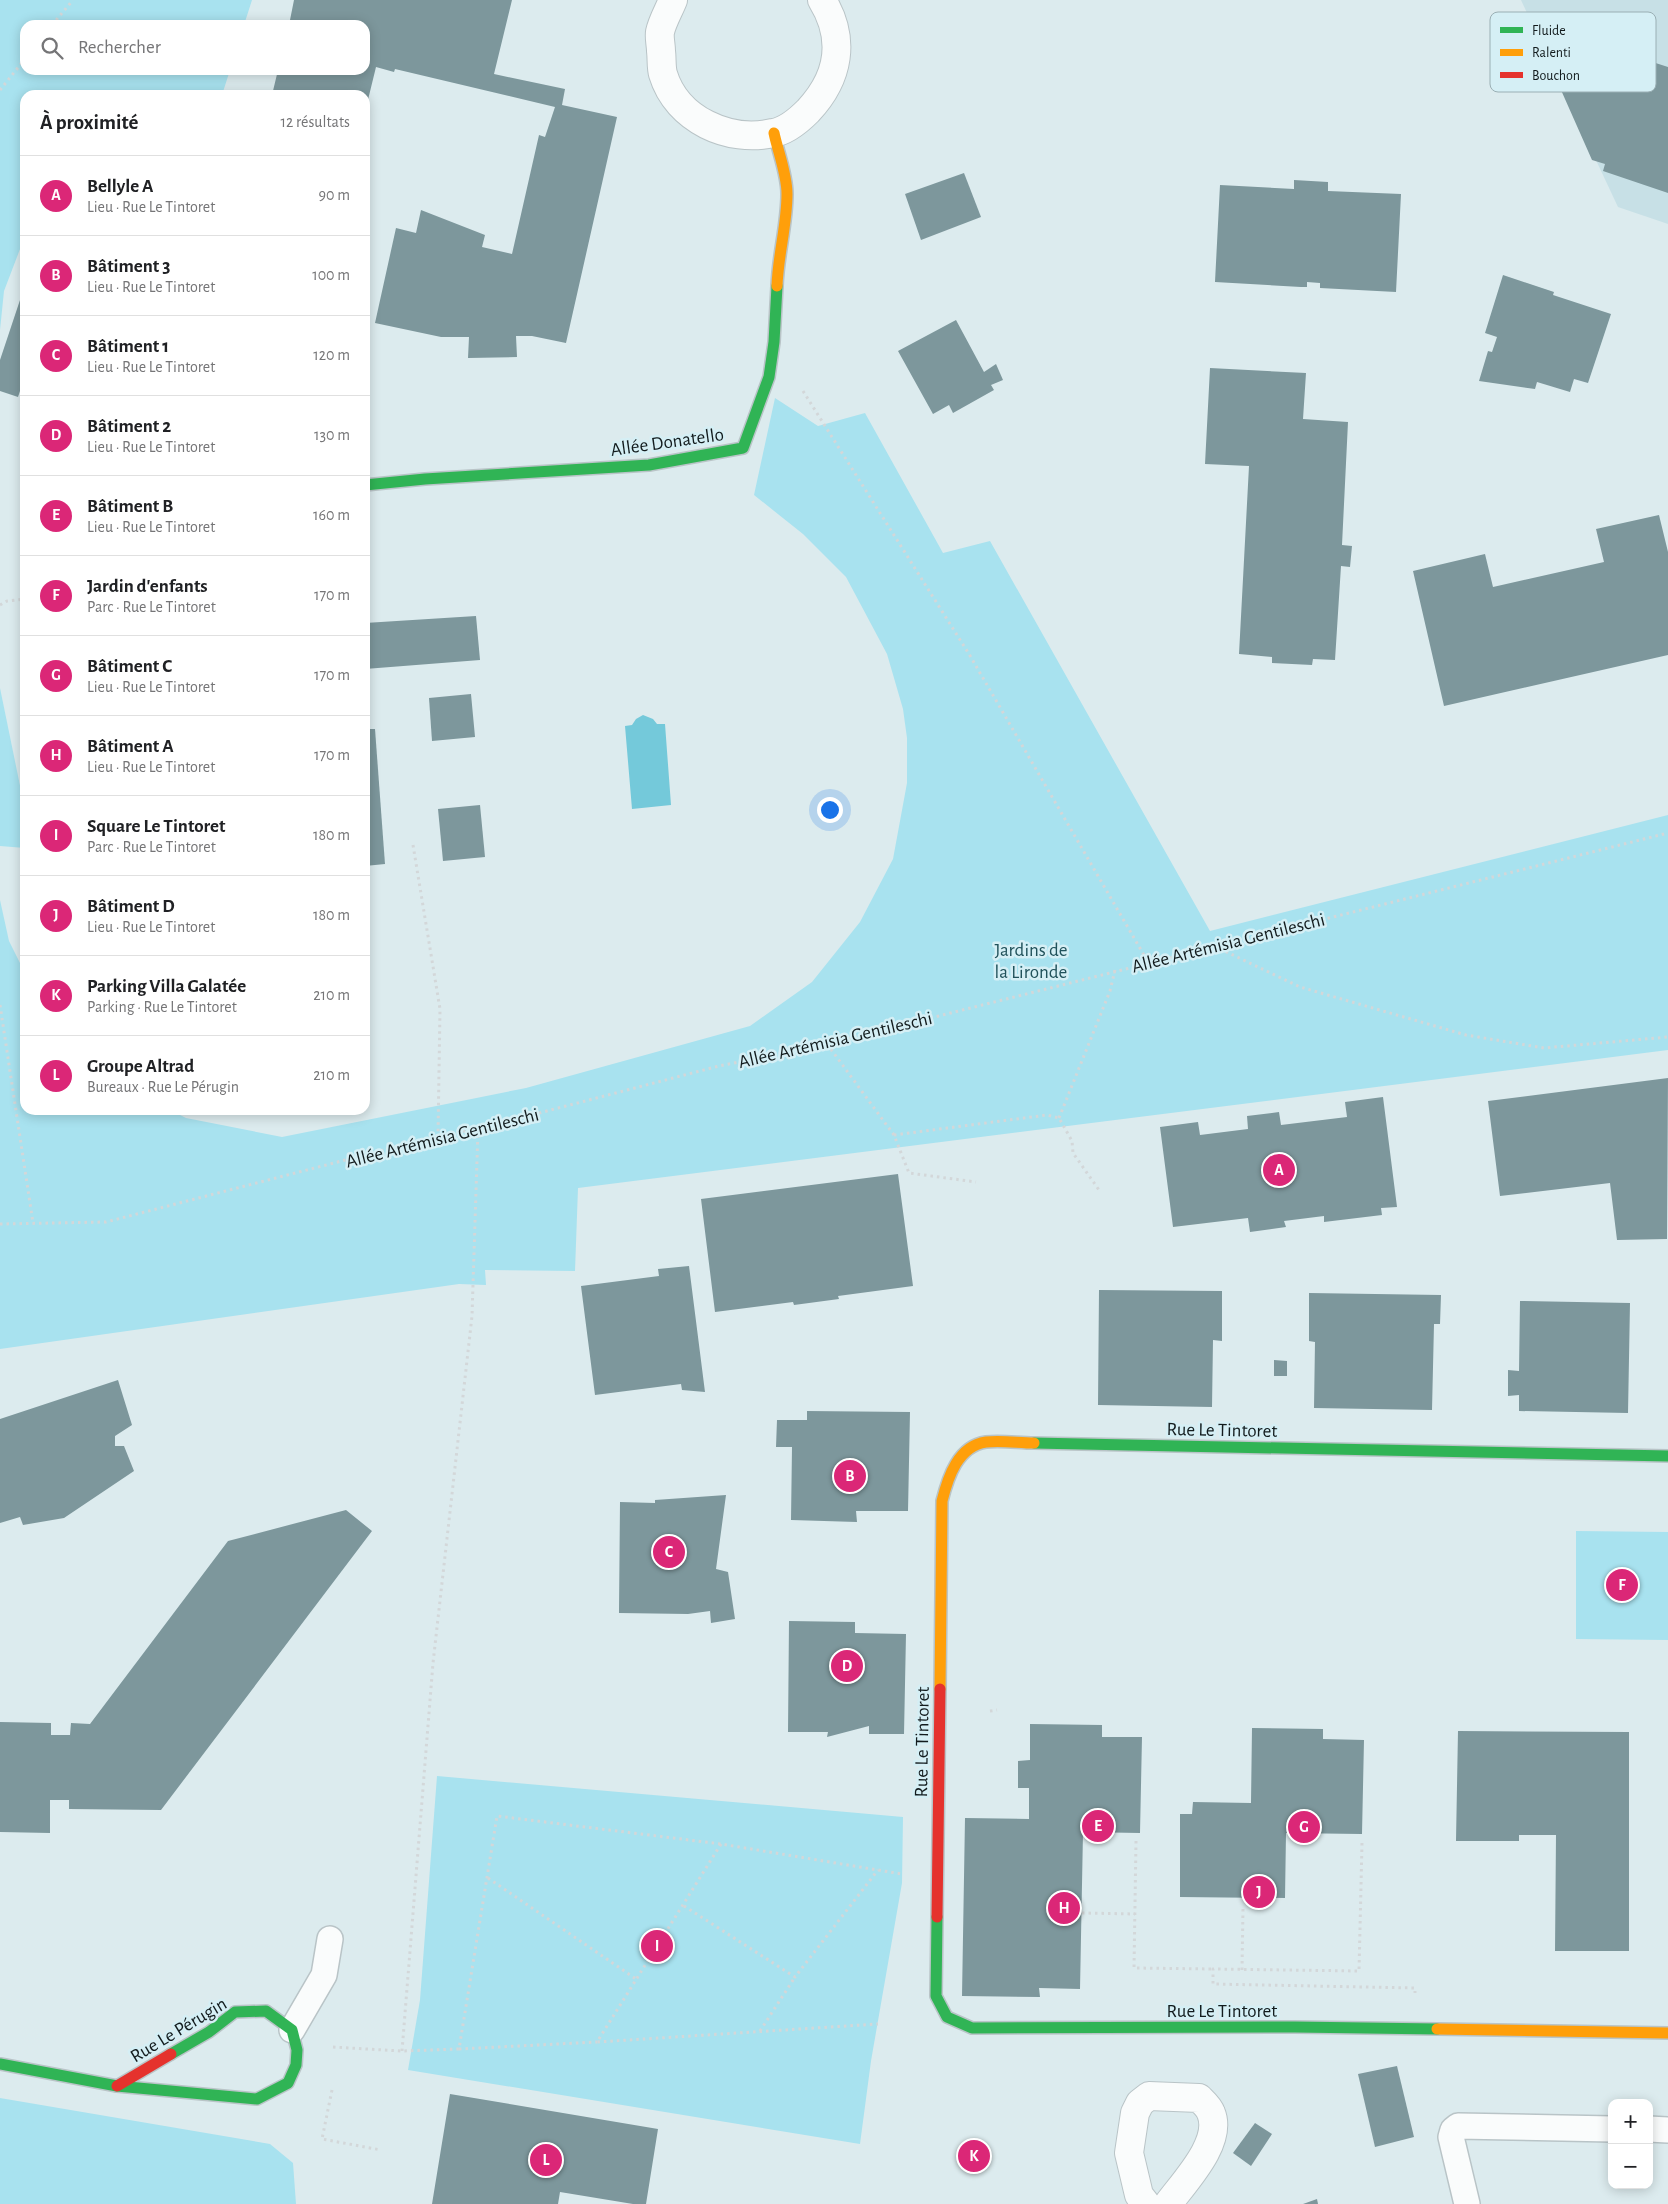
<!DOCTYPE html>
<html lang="fr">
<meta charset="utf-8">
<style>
:root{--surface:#fff;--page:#f2f2f2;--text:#202124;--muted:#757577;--line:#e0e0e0;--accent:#db2777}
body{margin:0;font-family:"Alegreya Sans",sans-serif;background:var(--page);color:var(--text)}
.controls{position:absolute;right:15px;bottom:15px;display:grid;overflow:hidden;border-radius:10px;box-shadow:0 2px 12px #0003}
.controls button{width:45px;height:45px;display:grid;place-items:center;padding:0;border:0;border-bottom:1px solid var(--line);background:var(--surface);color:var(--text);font:25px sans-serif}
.you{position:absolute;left:829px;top:809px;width:18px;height:18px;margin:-12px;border:4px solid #fff;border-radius:50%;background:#1a73e8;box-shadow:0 0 0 8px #1a73e833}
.badge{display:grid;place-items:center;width:32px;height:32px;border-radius:50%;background:var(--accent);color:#fff;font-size:16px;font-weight:700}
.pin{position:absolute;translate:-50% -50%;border:2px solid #fff;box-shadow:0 1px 5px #0006}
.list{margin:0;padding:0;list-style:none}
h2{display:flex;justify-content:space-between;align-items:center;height:65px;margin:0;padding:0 20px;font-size:21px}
h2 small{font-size:16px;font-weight:400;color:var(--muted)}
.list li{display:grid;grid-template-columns:32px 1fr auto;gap:15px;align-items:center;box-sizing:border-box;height:80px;padding:0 20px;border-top:1px solid var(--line)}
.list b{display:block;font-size:19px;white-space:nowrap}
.list p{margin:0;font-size:16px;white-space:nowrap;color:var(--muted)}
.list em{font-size:16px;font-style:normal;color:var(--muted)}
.icon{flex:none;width:28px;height:28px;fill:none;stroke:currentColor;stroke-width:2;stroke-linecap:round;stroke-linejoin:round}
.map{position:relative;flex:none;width:1668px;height:2204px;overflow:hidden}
.search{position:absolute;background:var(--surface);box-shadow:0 2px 12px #0003;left:20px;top:20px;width:350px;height:55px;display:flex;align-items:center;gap:12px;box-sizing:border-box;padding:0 18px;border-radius:15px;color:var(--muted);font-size:19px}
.panel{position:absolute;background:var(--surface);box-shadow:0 2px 12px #0003;left:20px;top:90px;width:350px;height:1025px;border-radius:15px}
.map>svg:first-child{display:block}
.built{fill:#c7e0e6}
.green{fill:#a8e2ef}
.water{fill:#74c9da}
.building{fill:#7d979c}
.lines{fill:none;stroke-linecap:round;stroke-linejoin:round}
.lane-casing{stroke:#b9c4c7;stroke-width:28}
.street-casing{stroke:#b9c4c7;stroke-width:30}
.fast-casing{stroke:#b9c4c7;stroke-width:14}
.slow-casing{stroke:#b9c4c7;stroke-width:14}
.jam-casing{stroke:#b9c4c7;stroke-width:14}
.path{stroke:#d3d7d9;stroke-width:3;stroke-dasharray:2.5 4;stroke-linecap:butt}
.lane{stroke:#fafcfc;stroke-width:25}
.street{stroke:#fafcfc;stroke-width:28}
.fast{stroke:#30b455;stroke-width:11}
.slow{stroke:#ff9f0a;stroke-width:11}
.jam{stroke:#e5322d;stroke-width:11}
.labels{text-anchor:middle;stroke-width:5;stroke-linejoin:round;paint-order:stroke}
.street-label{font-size:19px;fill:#121b1d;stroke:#d5eff5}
.park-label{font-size:19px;fill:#21525b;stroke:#d5eff5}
.key{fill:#d5eff5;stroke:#9aafb4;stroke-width:1}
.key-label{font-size:14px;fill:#121b1d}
</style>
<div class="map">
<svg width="1668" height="2204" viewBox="0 0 1668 2204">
<rect width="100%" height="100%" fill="#dcebee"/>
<polygon class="built" points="1521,0 1668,0 1668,224 1618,207"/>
<g class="green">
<polygon points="0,0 252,0 244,25 25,25 25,70 230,70 222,95 25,95 25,236 4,291 0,330"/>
<polygon points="775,398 818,426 865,413 943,553 990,541 1210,931 1668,815 1668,1050 578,1188 575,1271 485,1270 486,1285 459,1284 0,1349 0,900 9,941 25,973 25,1110 170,1110 186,1118 282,1137 526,1088 750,1026 812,982 860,922 893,859 907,783 907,738 903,709 887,654 846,577 803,534 754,495"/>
<polygon points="0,688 25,810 25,848 0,846"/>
<polygon points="1576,1531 1668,1532 1668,1640 1576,1639"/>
<polygon points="437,1776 903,1817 902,1883 871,2061 860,2144 408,2070 420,2000"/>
<polygon points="0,2098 270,2144 293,2163 296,2204 0,2204"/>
</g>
<polygon class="water" points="643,715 653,719 657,724 665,724 671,805 632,809 625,726 632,725 636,719"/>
<g class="building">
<polygon points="294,0 512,0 494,74 565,89 562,105 617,117 566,343 532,336 516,336 517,357 468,358 469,337 441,337 375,323 396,228 416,233 421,210 485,235 482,247 512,254 539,135 545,137 555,107 395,69 394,72 376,67 366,108 365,95 272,95 278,70 365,70 365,25 289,25"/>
<polygon points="1534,29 1639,64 1640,58 1668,67 1668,193 1603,171 1605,164 1592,160"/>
<polygon points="964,173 981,217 921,240 905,194"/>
<polygon points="1294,180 1328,182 1328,191 1401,194 1396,292 1320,288 1320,283 1307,282 1307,287 1301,287 1215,282 1220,185 1294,189"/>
<polygon points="1503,275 1554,292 1553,295 1611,314 1588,383 1574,379 1570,392 1537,382 1535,389 1479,381 1488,351 1492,352 1497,337 1485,333"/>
<polygon points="25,285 25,393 20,391 18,397 0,391 0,360"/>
<polygon points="956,320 984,372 996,364 1003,380 991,385 994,390 953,413 949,405 933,414 898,351"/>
<polygon points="1210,368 1306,373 1303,419 1348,422 1342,545 1352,546 1350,567 1341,566 1335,660 1313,659 1312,665 1272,663 1272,657 1239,654 1249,466 1205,464"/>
<polygon points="1659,515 1668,552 1668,655 1444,706 1413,571 1485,554 1493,587 1604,562 1596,529"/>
<polygon points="476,616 480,660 365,669 365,623"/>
<polygon points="471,694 475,737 432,741 429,698"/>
<polygon points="365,729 375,729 385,864 365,866"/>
<polygon points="480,805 485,857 443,861 438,809"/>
<polygon points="1668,1078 1667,1239 1617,1240 1610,1183 1500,1196 1488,1101"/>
<polygon points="1383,1097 1397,1207 1381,1208 1382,1215 1324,1222 1324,1216 1284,1221 1286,1227 1250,1232 1248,1218 1173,1227 1160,1127 1198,1122 1200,1135 1248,1129 1247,1116 1279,1112 1281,1125 1347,1117 1345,1102"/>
<polygon points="898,1174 913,1286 838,1296 839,1299 794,1305 793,1302 715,1312 701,1199"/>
<polygon points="689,1266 705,1392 682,1390 681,1384 595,1395 581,1286 659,1276 658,1269"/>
<polygon points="1099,1290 1222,1291 1222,1341 1213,1340 1212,1407 1098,1405"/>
<polygon points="1309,1293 1441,1295 1440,1324 1434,1324 1432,1410 1314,1408 1315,1342 1309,1341"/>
<polygon points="1520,1301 1630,1303 1628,1413 1519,1411 1519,1395 1508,1396 1508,1370 1519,1371"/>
<polygon points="1274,1360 1287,1361 1287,1376 1274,1376"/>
<polygon points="118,1380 132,1425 115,1436 115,1446 124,1446 134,1471 64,1518 23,1525 20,1517 0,1523 0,1419"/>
<polygon points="807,1411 910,1412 908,1511 856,1511 857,1522 791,1520 792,1447 776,1447 777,1420 807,1420"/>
<polygon points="726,1495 716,1569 728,1572 735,1619 711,1623 710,1611 688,1614 619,1613 620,1502 655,1503 655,1500"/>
<polygon points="346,1510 372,1531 161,1810 69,1809 69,1800 50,1800 50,1833 0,1832 0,1722 51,1723 51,1735 70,1735 71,1723 90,1724 228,1541"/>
<polygon points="789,1621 855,1622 855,1633 906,1634 904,1734 869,1734 869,1726 827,1737 828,1732 788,1732"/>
<polygon points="1030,1724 1102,1725 1102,1737 1142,1737 1140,1833 1083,1832 1080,1989 1039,1988 1040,1997 962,1996 965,1818 1029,1819 1029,1788 1018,1788 1018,1761 1030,1760"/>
<polygon points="1252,1728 1323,1729 1323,1739 1364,1740 1362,1834 1286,1833 1285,1898 1180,1897 1180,1814 1192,1814 1193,1802 1251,1803"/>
<polygon points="1458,1731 1629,1732 1629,1951 1555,1951 1556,1835 1519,1835 1519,1841 1456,1841"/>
<polygon points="1397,2066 1414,2137 1375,2147 1358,2074"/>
<polygon points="450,2094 658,2129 646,2204 633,2204 560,2192 558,2204 432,2204"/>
<polygon points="1255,2123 1272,2134 1251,2166 1233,2153"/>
<polygon points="1317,2199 1318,2204 1303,2204"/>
</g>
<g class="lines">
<defs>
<g id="lane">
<polyline points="292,2030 324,1975 330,1939"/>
<polyline points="1649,2129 1668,2130"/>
<polyline points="1467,2204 1451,2137 1453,2130 1458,2126 1612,2129"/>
</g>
<g id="street">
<path d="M673 0C669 10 662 22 660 32 659 38 661 45 661 51 662 58 661 67 663 74 677 120 729 143 773 133 786 131 799 120 808 111 839 78 846 39 822 0"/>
<path d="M1146 2204 1139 2195 1129 2153 1135 2113 1140 2103 1149 2096 1199 2098C1203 2102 1209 2107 1211 2113 1223 2142 1185 2181 1168 2204"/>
</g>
<g id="fast">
<polyline points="365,485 425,479 649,465 743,448 769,377 774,342 777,286"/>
<polyline points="1034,1443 1668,1456"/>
<polyline points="937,1917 936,1996 947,2017 972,2028 1295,2027 1437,2029"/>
<polyline points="0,2064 117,2086 257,2099 288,2083 296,2065 297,2050 292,2030 266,2011 235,2012 209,2032 171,2054"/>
</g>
<g id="slow">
<path d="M774 133C778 152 787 174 787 194 787 225 778 255 777 286"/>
<path d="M940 1689 942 1501C948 1477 958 1446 986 1442 1001 1440 1019 1443 1034 1443"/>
<polyline points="1437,2029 1668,2033"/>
</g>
<g id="jam">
<polyline points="937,1917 940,1689"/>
<polyline points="117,2086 171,2054"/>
</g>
</defs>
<use href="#lane" class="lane-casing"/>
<use href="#street" class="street-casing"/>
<use href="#fast" class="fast-casing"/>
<use href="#slow" class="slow-casing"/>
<use href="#jam" class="jam-casing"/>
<g class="path">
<polyline points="52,25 73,0"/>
<polyline points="0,90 25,59"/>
<polyline points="803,391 969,654 1148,962"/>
<polyline points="0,605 7,601 25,599"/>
<polyline points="413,845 440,1009 438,1136"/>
<polyline points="1214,946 1300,987 1466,1035 1544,1048 1668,1037"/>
<polyline points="0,1005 33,1223"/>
<polyline points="827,1044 894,1135 909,1173 976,1182"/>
<polyline points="1059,1118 1110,991 1115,970"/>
<polyline points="894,1135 1047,1115 1059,1118 1072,1141 1073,1153 1099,1190"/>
<polyline points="0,1224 106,1222 438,1136 478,1129 719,1066 827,1044 1668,833"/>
<polyline points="990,1711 997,1710"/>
<polyline points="1136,1841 1134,1968 1213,1969"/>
<polyline points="1362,1843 1359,1971 1213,1969 1213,1984 1415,1988 1415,1993"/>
<polyline points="721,1844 597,2042 878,2024"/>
<polyline points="488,1878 636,1979"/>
<polyline points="684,1906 795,1977 878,1870"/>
<polyline points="1082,1913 1135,1914"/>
<polyline points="1242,1970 1243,1908"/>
<polyline points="760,2031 795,1977"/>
<polyline points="333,2047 402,2051 459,2049 497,1816 721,1844 902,1874"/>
<polyline points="459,2049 597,2042"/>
<polyline points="402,2051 433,1663 472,1316 478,1129"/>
<polyline points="332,2090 322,2139 381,2150"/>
</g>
<use href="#lane" class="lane"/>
<use href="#street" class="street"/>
<use href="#fast" class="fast"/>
<use href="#slow" class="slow"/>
<use href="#jam" class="jam"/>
</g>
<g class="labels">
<g class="street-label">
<text transform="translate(667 441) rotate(-8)" y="7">Allée Donatello</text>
<text transform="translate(1228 942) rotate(-14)" y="7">Allée Artémisia Gentileschi</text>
<text transform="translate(835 1039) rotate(-13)" y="7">Allée Artémisia Gentileschi</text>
<text transform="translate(442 1137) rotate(-14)" y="7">Allée Artémisia Gentileschi</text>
<text transform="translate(1222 1429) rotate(1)" y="7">Rue Le Tintoret</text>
<text transform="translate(921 1742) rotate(-89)" y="7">Rue Le Tintoret</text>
<text x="1222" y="2017">Rue Le Tintoret</text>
<text transform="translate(178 2029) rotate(-31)" y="7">Rue Le Pérugin</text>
</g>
<g class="park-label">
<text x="1031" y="956">Jardins de<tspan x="1031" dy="22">la Lironde</tspan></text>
</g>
</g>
<rect x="1490" y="12" width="166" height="80" rx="8" class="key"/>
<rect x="1500" y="27" width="23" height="6" fill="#30b455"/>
<rect x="1500" y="49" width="23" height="7" fill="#ff9f0a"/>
<rect x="1500" y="72" width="23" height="6" fill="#e5322d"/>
<g class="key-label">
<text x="1532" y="35">Fluide</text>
<text x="1532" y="57">Ralenti</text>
<text x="1532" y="80">Bouchon</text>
</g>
</svg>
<div class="controls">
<button>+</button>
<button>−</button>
</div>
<div class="you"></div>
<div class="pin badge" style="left:1279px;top:1170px">A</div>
<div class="pin badge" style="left:850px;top:1476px">B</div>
<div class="pin badge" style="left:669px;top:1552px">C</div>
<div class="pin badge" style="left:847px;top:1666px">D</div>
<div class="pin badge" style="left:1098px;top:1826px">E</div>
<div class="pin badge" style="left:1622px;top:1585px">F</div>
<div class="pin badge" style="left:1304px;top:1827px">G</div>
<div class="pin badge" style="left:1064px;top:1908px">H</div>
<div class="pin badge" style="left:657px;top:1946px">I</div>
<div class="pin badge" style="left:1259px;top:1892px">J</div>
<div class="pin badge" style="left:974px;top:2156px">K</div>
<div class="pin badge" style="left:546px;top:2160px">L</div>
<div class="search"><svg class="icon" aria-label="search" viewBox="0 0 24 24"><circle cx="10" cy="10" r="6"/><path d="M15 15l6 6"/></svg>Rechercher</div>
<section class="panel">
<h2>À proximité<small>12 résultats</small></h2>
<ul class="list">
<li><span class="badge">A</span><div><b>Bellyle A</b><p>Lieu · Rue Le Tintoret</p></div><em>90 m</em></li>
<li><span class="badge">B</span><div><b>Bâtiment 3</b><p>Lieu · Rue Le Tintoret</p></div><em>100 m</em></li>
<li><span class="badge">C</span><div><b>Bâtiment 1</b><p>Lieu · Rue Le Tintoret</p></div><em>120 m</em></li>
<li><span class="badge">D</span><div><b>Bâtiment 2</b><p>Lieu · Rue Le Tintoret</p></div><em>130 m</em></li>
<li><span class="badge">E</span><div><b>Bâtiment B</b><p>Lieu · Rue Le Tintoret</p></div><em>160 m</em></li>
<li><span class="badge">F</span><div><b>Jardin d'enfants</b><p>Parc · Rue Le Tintoret</p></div><em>170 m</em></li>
<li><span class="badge">G</span><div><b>Bâtiment C</b><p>Lieu · Rue Le Tintoret</p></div><em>170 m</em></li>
<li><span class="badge">H</span><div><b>Bâtiment A</b><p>Lieu · Rue Le Tintoret</p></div><em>170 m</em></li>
<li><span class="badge">I</span><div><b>Square Le Tintoret</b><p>Parc · Rue Le Tintoret</p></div><em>180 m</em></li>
<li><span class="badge">J</span><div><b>Bâtiment D</b><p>Lieu · Rue Le Tintoret</p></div><em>180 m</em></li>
<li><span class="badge">K</span><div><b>Parking Villa Galatée</b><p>Parking · Rue Le Tintoret</p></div><em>210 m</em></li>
<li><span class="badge">L</span><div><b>Groupe Altrad</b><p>Bureaux · Rue Le Pérugin</p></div><em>210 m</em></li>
</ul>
</section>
</div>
